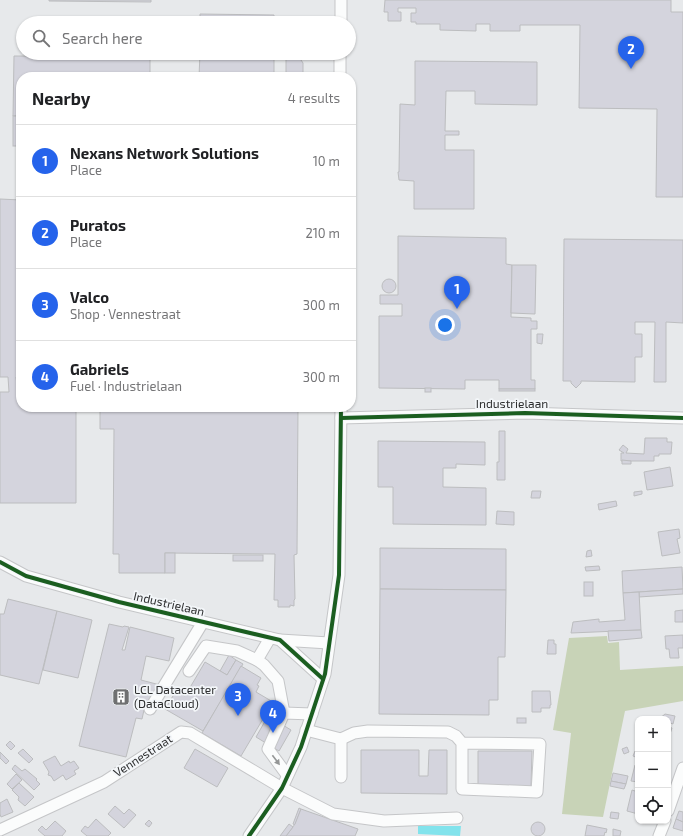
<!DOCTYPE html>
<meta charset="utf-8">
<style>
:root{--surface:#fff;--page:#f6f6f6;--text:#202124;--muted:#757577;--line:#e0e0e0;--accent:#2563eb}
body{margin:0;font-family:"Exo 2",sans-serif;background:var(--page);color:var(--text)}
.controls{position:absolute;right:12px;bottom:12px;display:grid;overflow:hidden;border-radius:8px;box-shadow:0 1px 3px #0004}
.controls button{width:36px;height:36px;display:grid;place-items:center;padding:0;border:0;border-bottom:1px solid var(--line);background:var(--surface);color:var(--text);font:20px sans-serif}
.you{position:absolute;left:445px;top:325px;width:14px;height:14px;margin:-10px;border:3px solid #fff;border-radius:50%;background:#1a73e8;box-shadow:0 0 0 6px #1a73e833}
.badge{display:grid;place-items:center;width:26px;height:26px;border-radius:50%;background:var(--accent);color:#fff;font-size:13px;font-weight:700}
.pin{position:absolute;translate:-50% -33px;filter:drop-shadow(0 1px 2px #0008)}
.pin::after{content:'';position:absolute;top:21px;width:14px;height:12px;background:inherit;clip-path:polygon(0 0,100% 0,50% 100%)}
.list{margin:0;padding:0;list-style:none}
h2{display:flex;justify-content:space-between;align-items:center;height:52px;margin:0;padding:0 16px;font-size:17px}
h2 small{font-size:13px;font-weight:400;color:var(--muted)}
.list li{display:grid;grid-template-columns:26px 1fr auto;gap:12px;align-items:center;box-sizing:border-box;height:72px;padding:0 16px;border-top:1px solid var(--line)}
.list b{display:block;font-size:15px;white-space:nowrap}
.list p{margin:0;font-size:13px;white-space:nowrap;color:var(--muted)}
.list em{font-size:13px;font-style:normal;color:var(--muted)}
.icon{flex:none;width:22px;height:22px;fill:none;stroke:currentColor;stroke-width:2;stroke-linecap:round;stroke-linejoin:round}
.map{position:relative;flex:none;width:683px;height:836px;overflow:hidden}
.search{position:absolute;background:var(--surface);box-shadow:0 1px 3px #0004;left:16px;top:16px;width:340px;height:44px;display:flex;align-items:center;gap:10px;box-sizing:border-box;padding:0 14px;border-radius:22px;color:var(--muted);font-size:15px}
.panel{position:absolute;background:var(--surface);box-shadow:0 1px 3px #0004;left:16px;top:72px;width:340px;height:340px;border-radius:16px}
.map>svg:first-child{display:block}
.green{fill:#c8d3b7}
.water{fill:#82e3ec}
.building{fill:#d4d4dd;stroke:#bcbdbf}
.lines{fill:none;stroke-linecap:round;stroke-linejoin:round}
.minor-casing{stroke:#c5c6c8;stroke-width:13}
.minor{stroke:#fbfcfc;stroke-width:11}
.cycleway-casing{stroke:#f3f6f9;stroke-width:6}
.cycleway{stroke:#1b5e20;stroke-width:4}
.oneway{fill:#949696}
.labels{text-anchor:middle;stroke-width:3.5;stroke-linejoin:round;paint-order:stroke}
.street-label{font-size:12px;fill:#2e2f30;stroke:#f3f6f9}
.poi-label{font-size:12px;fill:#2e2f30;stroke:#f3f6f9;text-anchor:start}
</style>
<div class="map">
<svg width="683" height="836" viewBox="0 0 683 836">
<rect width="100%" height="100%" fill="#e7e9eb"/>
<polygon class="green" points="607,636 608,643 619,642 620,670 683,666 683,701 625,711 603,817 562,814 571,733 553,730 569,638"/>
<polygon class="water" points="418,826 461,826 460,836 418,834"/>
<g class="building">
<polygon points="49,0 151,0 151,2 49,1"/>
<polygon points="385,0 671,0 671,12 683,12 683,197 656,197 657,109 579,108 580,25 520,25 520,31 490,31 490,24 476,24 476,31 440,30 440,24 416,24 416,22 411,22 411,13 416,13 416,8 398,8 398,12 401,12 401,21 388,21 388,12 384,12"/>
<polygon points="200,14 274,15 274,23 200,23"/>
<polygon points="286,19 304,19 304,20 301,20 303,23 286,23"/>
<rect x="21" y="30" width="2" height="19"/>
<rect x="60" y="53" width="20" height="4"/>
<polygon points="200,53 302,53 303,55 301,55 303,59 301,60 303,63 303,77 286,77 286,59 274,59 274,77 199,77"/>
<polygon points="14,56 150,57 150,77 21,77 21,116 13,116"/>
<polygon points="415,61 537,62 537,105 475,104 475,91 446,91 445,131 459,131 459,135 445,135 445,150 474,150 474,209 414,209 414,181 399,180 398,172 399,172 400,104 415,105"/>
<rect x="13" y="116" width="8" height="30"/>
<polygon points="0,199 21,200 21,377 16,377 18,392 21,392 21,407 76,407 76,503 0,503 0,392 9,392 8,377 0,377"/>
<polygon points="398,236 506,238 506,264 512,265 511,317 531,318 531,321 537,321 537,329 531,329 531,380 535,380 535,389 499,389 499,380 465,380 465,389 379,388 379,316 402,316 402,304 380,304 380,295 398,295"/>
<polygon points="564,239 683,240 683,323 666,322 666,382 654,382 655,322 635,322 635,334 642,334 642,357 635,357 635,382 581,381 581,383 576,388 571,383 571,381 563,381"/>
<polygon points="512,265 536,265 535,314 511,313"/>
<circle cx="389" cy="286" r="7"/>
<polygon points="537,334 543,334 542,344 537,343"/>
<rect x="425" y="388" width="6" height="4"/>
<rect x="499" y="389" width="36" height="2"/>
<polygon points="100,407 298,407 297,554 294,555 295,599 294,600 294,606 290,605 290,607 278,607 278,600 274,600 275,554 165,553 165,573 119,573 119,554 113,554 114,429 100,429"/>
<polygon points="499,431 505,431 505,480 497,480 497,462 499,462"/>
<polygon points="645,438 667,438 667,442 672,442 671,454 659,454 659,456 654,456 654,461 621,461 621,453 624,453 619,450 623,445 628,449 626,453 644,454"/>
<polygon points="378,441 485,442 485,465 456,464 456,468 443,468 443,487 486,488 486,525 393,524 393,487 378,487"/>
<polygon points="622,460 631,461 631,464 622,464"/>
<polygon points="670,467 673,486 647,490 644,472"/>
<polygon points="532,491 541,491 540,498 531,498"/>
<polygon points="642,491 642,494 634,496 634,492"/>
<polygon points="616,501 617,506 599,510 598,504"/>
<polygon points="497,511 514,512 514,525 496,524"/>
<polygon points="679,529 680,538 677,539 680,553 662,556 658,532"/>
<polygon points="380,548 506,549 506,590 380,589"/>
<polygon points="591,550 592,556 586,557 587,551"/>
<rect x="165" y="553" width="10" height="20"/>
<rect x="233" y="555" width="30" height="6"/>
<polygon points="599,566 600,570 586,571 585,567"/>
<polygon points="682,567 683,589 623,593 622,571"/>
<rect x="584" y="582" width="9" height="14"/>
<polygon points="380,589 506,590 505,657 498,657 498,700 489,700 489,715 379,714"/>
<polygon points="683,589 683,594 639,597 639,592"/>
<polygon points="639,592 641,630 571,633 573,622 599,619 599,622 625,620 623,593"/>
<polygon points="8,599 57,611 39,684 0,675 0,614 4,614"/>
<polygon points="683,610 683,622 675,622 675,611"/>
<polygon points="57,611 92,620 78,678 43,670"/>
<polygon points="109,624 123,627 124,626 129,627 122,650 125,650 130,627 174,638 169,661 146,656 141,680 160,685 144,710 142,719 136,718 126,757 79,746"/>
<polygon points="641,630 642,638 609,641 608,631"/>
<polygon points="683,635 683,648 678,648 679,658 670,658 669,649 666,649 665,636"/>
<polygon points="548,640 554,640 554,644 556,644 556,654 547,654"/>
<polygon points="229,655 236,660 227,675 220,671"/>
<polygon points="236,660 243,664 203,731 165,709 176,691 185,696 205,662 227,675"/>
<polygon points="241,666 261,678 257,685 259,686 256,692 273,702 241,756 202,733"/>
<polygon points="532,691 550,691 551,705 550,705 550,708 541,708 541,712 532,712"/>
<polygon points="665,714 675,716 673,724 670,723 669,727 672,728 670,734 668,733 668,719 659,719"/>
<polygon points="268,716 291,730 279,751 256,737"/>
<rect x="517" y="718" width="9" height="5"/>
<polygon points="10,741 15,746 11,750 6,745"/>
<polygon points="627,747 629,752 624,754 622,749"/>
<polygon points="23,749 33,759 29,763 18,753"/>
<polygon points="195,749 228,768 217,787 184,768"/>
<polygon points="361,750 419,750 419,776 428,776 429,750 447,750 447,794 361,793"/>
<polygon points="478,751 532,751 531,787 478,787"/>
<polygon points="635,751 638,752 638,758 633,756"/>
<polygon points="0,752 9,761 6,764 0,758"/>
<polygon points="55,756 61,766 69,761 70,763 74,761 79,768 74,771 76,774 66,780 63,775 54,781 51,776 48,775 49,772 43,762"/>
<polygon points="15,765 22,771 25,769 37,779 36,780 40,784 34,790 12,769"/>
<polygon points="635,765 638,766 638,782 631,781"/>
<polygon points="613,773 628,776 626,784 611,781"/>
<polygon points="16,774 22,780 12,789 7,784"/>
<polygon points="611,781 626,784 624,789 610,786"/>
<polygon points="19,783 34,797 25,806 18,800 19,797 12,790"/>
<polygon points="632,790 638,792 638,814 627,811"/>
<polygon points="7,799 13,812 1,817 0,814 0,803"/>
<polygon points="115,806 124,814 129,809 136,815 124,828 108,814"/>
<polygon points="299,808 301,809 295,825 293,824"/>
<polygon points="301,809 358,829 355,836 286,836 295,824"/>
<polygon points="679,811 683,812 683,822 676,819"/>
<polygon points="611,812 619,813 618,819 610,818"/>
<polygon points="96,819 111,833 108,836 87,836 81,831 85,826 88,828"/>
<polygon points="676,819 683,822 683,831 673,828"/>
<polygon points="149,820 152,823 149,827 145,824"/>
<polygon points="55,821 66,831 62,836 45,836 38,830 42,826 46,830"/>
<circle cx="538" cy="829" r="7"/>
<polygon points="289,824 293,827 286,836 280,836"/>
<polygon points="587,825 607,829 606,833 605,832 604,836 585,836"/>
<polygon points="613,829 621,831 620,836 613,836"/>
</g>
<g class="lines">
<defs>
<g id="minor">
<polyline points="341,23 341,0"/>
<polyline points="340,77 340,53"/>
<polyline points="341,418 525,413 683,418"/>
<polyline points="0,562 26,576 119,602 280,640 323,679"/>
<polyline points="270,638 257,660 264,665 278,681 284,713"/>
<polyline points="280,640 329,643"/>
<polyline points="189,671 206,646 237,651 257,660"/>
<polyline points="150,709 203,622"/>
<polyline points="306,730 341,739 341,777"/>
<polyline points="341,739 354,733 368,731 448,732 456,736 462,743 462,789 537,792 540,744 462,743"/>
<polyline points="287,775 268,749 284,713 312,714"/>
<polyline points="668,811 683,768"/>
<polyline points="0,830 104,782 181,732 190,733 282,788 333,814 384,821 457,818"/>
<polyline points="249,836 282,788 301,747 325,674 339,575 341,407"/>
<polyline points="659,836 665,821"/>
</g>
</defs>
<use href="#minor" class="minor-casing"/>
<use href="#minor" class="minor"/>
<defs>
<g id="cycleway">
<polyline points="341,418 525,413 683,418"/>
<polyline points="0,562 26,576 119,602 280,640 323,679"/>
<polyline points="249,836 282,788 301,747 325,674 339,575 341,407"/>
</g>
</defs>
<use href="#cycleway" class="cycleway-casing"/>
<use href="#cycleway" class="cycleway"/>
</g>
<defs><path id="oneway-solid" d="M-6-.8H1V-3.2L6.5 0L1 3.2V.8H-6Z"/></defs>
<use class="oneway" href="#oneway-solid" transform="translate(276 760) rotate(53)"/>
<defs>
<symbol id="building-square" viewBox="-11 -11 22 22"><rect x="-9" y="-9" width="18" height="18" rx="4" fill="#6f7071" stroke="#f3f6f9"/><path d="M-4-6H4V6H1V3H-1V6H-4ZM-2.5-4.3h1.7v1.8h-1.7ZM.8-4.3h1.7v1.8H.8ZM-2.5-1h1.7V.8h-1.7ZM.8-1h1.7V.8H.8Z" fill="#fff"/></symbol>
</defs>
<g fill-rule="evenodd">
<use href="#building-square" x="111" y="687" width="20" height="20"/>
</g>
<g class="labels">
<g class="street-label">
<text x="512" y="408">Industrielaan</text>
<text transform="translate(169 604) rotate(13)" y="4">Industrielaan</text>
<text transform="translate(143 756) rotate(-33)" y="4">Vennestraat</text>
</g>
<g class="poi-label">
<text x="134" y="694">LCL Datacenter<tspan x="134" dy="14">(DataCloud)</tspan></text>
</g>
</g>
</svg>
<div class="controls">
<button>+</button>
<button>−</button>
<button><svg class="icon" aria-label="locate" viewBox="0 0 24 24"><circle cx="12" cy="12" r="6"/><path d="M12 2v4M12 18v4M2 12h4M18 12h4"/></svg></button>
</div>
<div class="you"></div>
<div class="pin badge" style="left:457px;top:309px">1</div>
<div class="pin badge" style="left:631px;top:69px">2</div>
<div class="pin badge" style="left:238px;top:716px">3</div>
<div class="pin badge" style="left:273px;top:733px">4</div>
<div class="search"><svg class="icon" aria-label="search" viewBox="0 0 24 24"><circle cx="10" cy="10" r="6"/><path d="M15 15l6 6"/></svg>Search here</div>
<section class="panel">
<h2>Nearby<small>4 results</small></h2>
<ul class="list">
<li><span class="badge">1</span><div><b>Nexans Network Solutions</b><p>Place</p></div><em>10 m</em></li>
<li><span class="badge">2</span><div><b>Puratos</b><p>Place</p></div><em>210 m</em></li>
<li><span class="badge">3</span><div><b>Valco</b><p>Shop · Vennestraat</p></div><em>300 m</em></li>
<li><span class="badge">4</span><div><b>Gabriels</b><p>Fuel · Industrielaan</p></div><em>300 m</em></li>
</ul>
</section>
</div>
